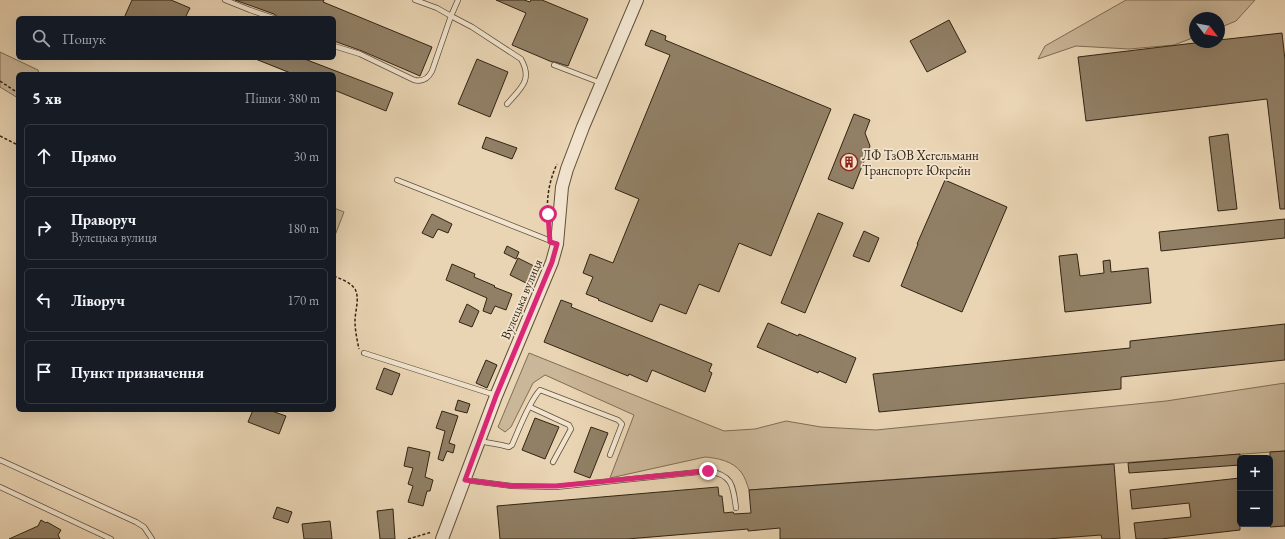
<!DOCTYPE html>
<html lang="uk">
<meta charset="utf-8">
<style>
:root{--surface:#171b24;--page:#242831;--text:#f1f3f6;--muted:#9ea1a6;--line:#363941}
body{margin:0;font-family:"EB Garamond",serif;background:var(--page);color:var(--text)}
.controls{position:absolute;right:12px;bottom:12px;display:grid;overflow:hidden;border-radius:6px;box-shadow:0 4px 16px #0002}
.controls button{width:36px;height:36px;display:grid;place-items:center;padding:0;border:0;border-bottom:1px solid var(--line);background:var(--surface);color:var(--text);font:20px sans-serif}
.compass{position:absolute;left:1189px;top:12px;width:36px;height:36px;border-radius:50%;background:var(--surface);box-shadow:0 4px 16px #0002;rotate:121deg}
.stop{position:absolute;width:12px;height:12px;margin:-9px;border:3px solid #db2777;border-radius:50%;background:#fff}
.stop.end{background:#db2777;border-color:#fff;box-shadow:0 1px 4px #0008}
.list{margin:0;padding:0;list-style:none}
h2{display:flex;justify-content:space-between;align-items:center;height:52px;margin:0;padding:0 16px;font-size:17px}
h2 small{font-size:13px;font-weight:400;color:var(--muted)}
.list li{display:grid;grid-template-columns:26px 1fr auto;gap:12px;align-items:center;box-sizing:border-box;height:64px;margin:0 8px 8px;padding:0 8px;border:1px solid var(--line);border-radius:6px}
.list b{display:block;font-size:15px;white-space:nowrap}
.list p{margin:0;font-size:13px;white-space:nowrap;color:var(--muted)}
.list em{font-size:13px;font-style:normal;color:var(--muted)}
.icon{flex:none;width:22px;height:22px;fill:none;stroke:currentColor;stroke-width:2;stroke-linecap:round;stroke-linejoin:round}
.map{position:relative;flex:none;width:1285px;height:539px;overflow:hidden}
.search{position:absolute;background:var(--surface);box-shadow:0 4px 16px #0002;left:16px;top:16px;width:320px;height:44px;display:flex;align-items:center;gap:10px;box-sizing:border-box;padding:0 14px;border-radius:6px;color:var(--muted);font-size:15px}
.panel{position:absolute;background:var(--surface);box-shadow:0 4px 16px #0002;left:16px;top:72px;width:320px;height:340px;border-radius:6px}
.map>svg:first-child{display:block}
.green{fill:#cab698;stroke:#7e6d56}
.building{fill:#918066;stroke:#312413}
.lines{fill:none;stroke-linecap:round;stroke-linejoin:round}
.service-casing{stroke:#5f503b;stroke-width:6}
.tertiary-casing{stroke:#5f503b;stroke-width:14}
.path{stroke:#312413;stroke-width:1.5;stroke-dasharray:3 2;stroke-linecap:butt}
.service{stroke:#f1e3ce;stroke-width:4.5}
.tertiary{stroke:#f1e3ce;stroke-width:12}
.route{stroke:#db2777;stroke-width:5}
.labels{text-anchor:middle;stroke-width:3.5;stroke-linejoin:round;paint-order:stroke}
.poi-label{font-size:13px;fill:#312413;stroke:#f1e3ce;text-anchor:start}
.street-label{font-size:13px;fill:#312413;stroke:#f1e3ce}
</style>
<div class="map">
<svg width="1285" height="539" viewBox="0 0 1285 539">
<rect width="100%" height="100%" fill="#e9d4b3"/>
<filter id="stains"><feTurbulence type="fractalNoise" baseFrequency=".005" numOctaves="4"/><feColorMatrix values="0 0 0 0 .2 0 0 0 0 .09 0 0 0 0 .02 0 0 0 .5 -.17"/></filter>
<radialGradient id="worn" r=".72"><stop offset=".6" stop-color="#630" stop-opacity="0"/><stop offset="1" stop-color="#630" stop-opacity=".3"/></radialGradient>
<g class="green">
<polygon points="1126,0 1255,0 1236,21 1219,28 1219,18 1195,18 1195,37 1174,45 1129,49 1076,46 1038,59 1045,46"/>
<polygon points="0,52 38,70 39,74 18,74 18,98 0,87"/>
<polygon points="334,208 344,212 334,238"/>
<path d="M529 353 724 431 755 429 786 421 821 427 876 430 1166 401 1285 383V451L749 490C747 484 745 477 741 472 733 461 717 458 705 457L610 478 634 415 545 375 533 383 511 427 505 432 498 427Z"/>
</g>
<g class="building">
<polygon points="132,0 171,0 190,8 185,18 124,18"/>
<polygon points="235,0 324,0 323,2 432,47 420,76 362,51 334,41 334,18 279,18 274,14"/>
<polygon points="496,0 524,0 530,2 531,0 542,0 588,19 568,66 555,62 552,62 512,45 526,13"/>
<polygon points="949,20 966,52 927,72 910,41"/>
<polygon points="651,30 666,36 665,40 831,109 771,256 739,243 719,292 699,284 686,314 660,304 652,322 598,300 599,299 586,294 593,277 583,273 590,254 613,263 639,199 615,189 670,55 645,45"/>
<polygon points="1282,33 1285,60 1285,209 1280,209 1267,99 1086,121 1078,57 1203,42 1219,42 1219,40"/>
<polygon points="253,58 302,58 393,93 386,111 334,90 334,74 293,74"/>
<polygon points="477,59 508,72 490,117 458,104"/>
<polygon points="854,114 870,120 865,133 870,146 853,189 828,179"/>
<polygon points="1228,134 1237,209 1218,211 1209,137"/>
<polygon points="486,137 517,148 512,159 482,148"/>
<polygon points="945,180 1007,207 962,312 901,286 918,244 917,244"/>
<polygon points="818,213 843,223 805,313 781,303"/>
<polygon points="432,214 452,224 448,233 438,229 433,238 422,233"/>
<polygon points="1285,219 1285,238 1161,251 1159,232"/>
<polygon points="864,231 879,238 869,262 853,256"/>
<polygon points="507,246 519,252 516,259 504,253"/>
<polygon points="1077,254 1080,276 1104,273 1103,261 1110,260 1111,272 1148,268 1151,303 1065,312 1059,256"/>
<polygon points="518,258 534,266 526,283 510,275"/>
<polygon points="452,264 475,274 474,277 495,286 494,287 512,294 506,310 495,306 491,314 483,311 487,298 446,280"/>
<polygon points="561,300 572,304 571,307 712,364 709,371 712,373 705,392 652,370 647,382 629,374 628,376 544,342"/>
<polygon points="467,304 479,311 472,327 459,322"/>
<polygon points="768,323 798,336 799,334 856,358 846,383 819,371 818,373 757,347"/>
<polygon points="1285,324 1285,360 1121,377 1121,389 879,412 873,374 1130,348 1130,341"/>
<polygon points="486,360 497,365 487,388 476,383"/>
<polygon points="384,368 400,374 392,395 376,389"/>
<polygon points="458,400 470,404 467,413 455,410"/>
<polygon points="253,410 269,410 286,416 279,434 248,422"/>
<polygon points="442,411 458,416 449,443 455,445 453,453 447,451 443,461 438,459 445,431 436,428"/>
<polygon points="535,418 559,427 545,459 522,450"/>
<polygon points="591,427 608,433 590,478 574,472"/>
<polygon points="408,447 430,452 425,477 433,480 430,491 427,491 423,506 408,502 413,486 408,484 413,468 404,466"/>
<polygon points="1285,451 1285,526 1270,527 1270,452"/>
<polygon points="1240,454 1240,465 1129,473 1128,463"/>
<polygon points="1114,464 1120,539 1102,539 1101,535 1047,539 780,539 780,528 748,531 748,529 627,539 500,539 497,506 718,487 719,496 722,496 724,513 733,512 734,514 751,513 749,490"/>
<polygon points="1240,478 1240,530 1161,539 1136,539 1134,523 1191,517 1189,503 1132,509 1130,490"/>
<polygon points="277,507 292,512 288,523 273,518"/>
<polygon points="393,509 395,539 380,539 377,511"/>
<polygon points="41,520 46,523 47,522 61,530 58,535 60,539 9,539 38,526"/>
<polygon points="330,521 332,539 304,539 302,524"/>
</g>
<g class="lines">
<defs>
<g id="service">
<polyline points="225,0 250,10 273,18"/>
<path d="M458 0 451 16 472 27 521 59C533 80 521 88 507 104"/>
<path d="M334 46 360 54 414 80C422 82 428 79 432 71L451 16 437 8 415 0"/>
<polyline points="554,65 601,83"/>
<polyline points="397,180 556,243"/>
<polyline points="364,353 495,395"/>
<polyline points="530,407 569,425 571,429 553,462"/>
<path d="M479 441 501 445 509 447 512 445C519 429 529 402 540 390L618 420 622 424 610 455"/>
<polyline points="0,460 136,522 144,527 152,539"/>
<path d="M465 480 512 486 556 487 708 471C733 475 733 486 736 508"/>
<polyline points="0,487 111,539"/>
</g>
<polyline id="tertiary" points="442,539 496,396 552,262 557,244 562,187 567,169 583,127 637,0"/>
</defs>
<use href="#service" class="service-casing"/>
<use href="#tertiary" class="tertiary-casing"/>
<g class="path">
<polyline points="0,81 18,93"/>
<polyline points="0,136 18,145"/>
<path d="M548 218C546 199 549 181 557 164"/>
<path d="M334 276C341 279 350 282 355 289 360 298 355 311 355 321 355 330 357 340 359 349"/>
<polyline points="408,539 432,532"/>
</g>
<use href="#service" class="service"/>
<use href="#tertiary" class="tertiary"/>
</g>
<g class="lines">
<polyline class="route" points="548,214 550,242 557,244 552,262 496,396 465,480 512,486 556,486 708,471"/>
</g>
<defs>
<symbol id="building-ring" viewBox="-11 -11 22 22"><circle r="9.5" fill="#f1e3ce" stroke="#8f2418" stroke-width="1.5"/><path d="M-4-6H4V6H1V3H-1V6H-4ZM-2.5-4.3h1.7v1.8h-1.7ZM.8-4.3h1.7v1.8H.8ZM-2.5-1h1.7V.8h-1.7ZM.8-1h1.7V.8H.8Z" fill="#8f2418"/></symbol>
</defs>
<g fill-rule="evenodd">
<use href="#building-ring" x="839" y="152" width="20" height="20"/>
</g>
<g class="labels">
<g class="poi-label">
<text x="862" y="160">ЛФ ТзОВ Хегельманн<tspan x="862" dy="15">Транспорте Юкрейн</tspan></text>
</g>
<g class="street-label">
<text transform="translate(521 299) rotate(-67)" y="5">Вулецька вулиця</text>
</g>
</g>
<rect width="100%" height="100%" filter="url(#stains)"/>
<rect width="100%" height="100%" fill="url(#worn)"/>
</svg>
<div class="controls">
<button>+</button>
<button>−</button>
</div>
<svg class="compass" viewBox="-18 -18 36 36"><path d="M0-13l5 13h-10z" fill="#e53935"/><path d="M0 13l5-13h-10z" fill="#9ea1a6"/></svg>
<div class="stop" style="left:548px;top:214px"></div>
<div class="stop end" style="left:708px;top:471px"></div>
<div class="search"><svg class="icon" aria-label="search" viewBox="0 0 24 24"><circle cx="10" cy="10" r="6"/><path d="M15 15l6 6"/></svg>Пошук</div>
<section class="panel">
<h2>5 хв<small>Пішки · 380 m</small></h2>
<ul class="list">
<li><svg class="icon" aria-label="ahead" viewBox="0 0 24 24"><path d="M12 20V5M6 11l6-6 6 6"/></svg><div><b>Прямо</b></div><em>30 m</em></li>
<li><svg class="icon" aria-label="right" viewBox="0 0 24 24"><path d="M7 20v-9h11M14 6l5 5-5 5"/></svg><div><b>Праворуч</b><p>Вулецька вулиця</p></div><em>180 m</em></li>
<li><svg class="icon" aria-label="left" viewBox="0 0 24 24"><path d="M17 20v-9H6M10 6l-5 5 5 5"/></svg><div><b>Ліворуч</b></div><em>170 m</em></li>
<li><svg class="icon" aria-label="arrive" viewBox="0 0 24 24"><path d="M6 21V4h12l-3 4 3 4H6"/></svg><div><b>Пункт призначення</b></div></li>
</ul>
</section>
</div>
